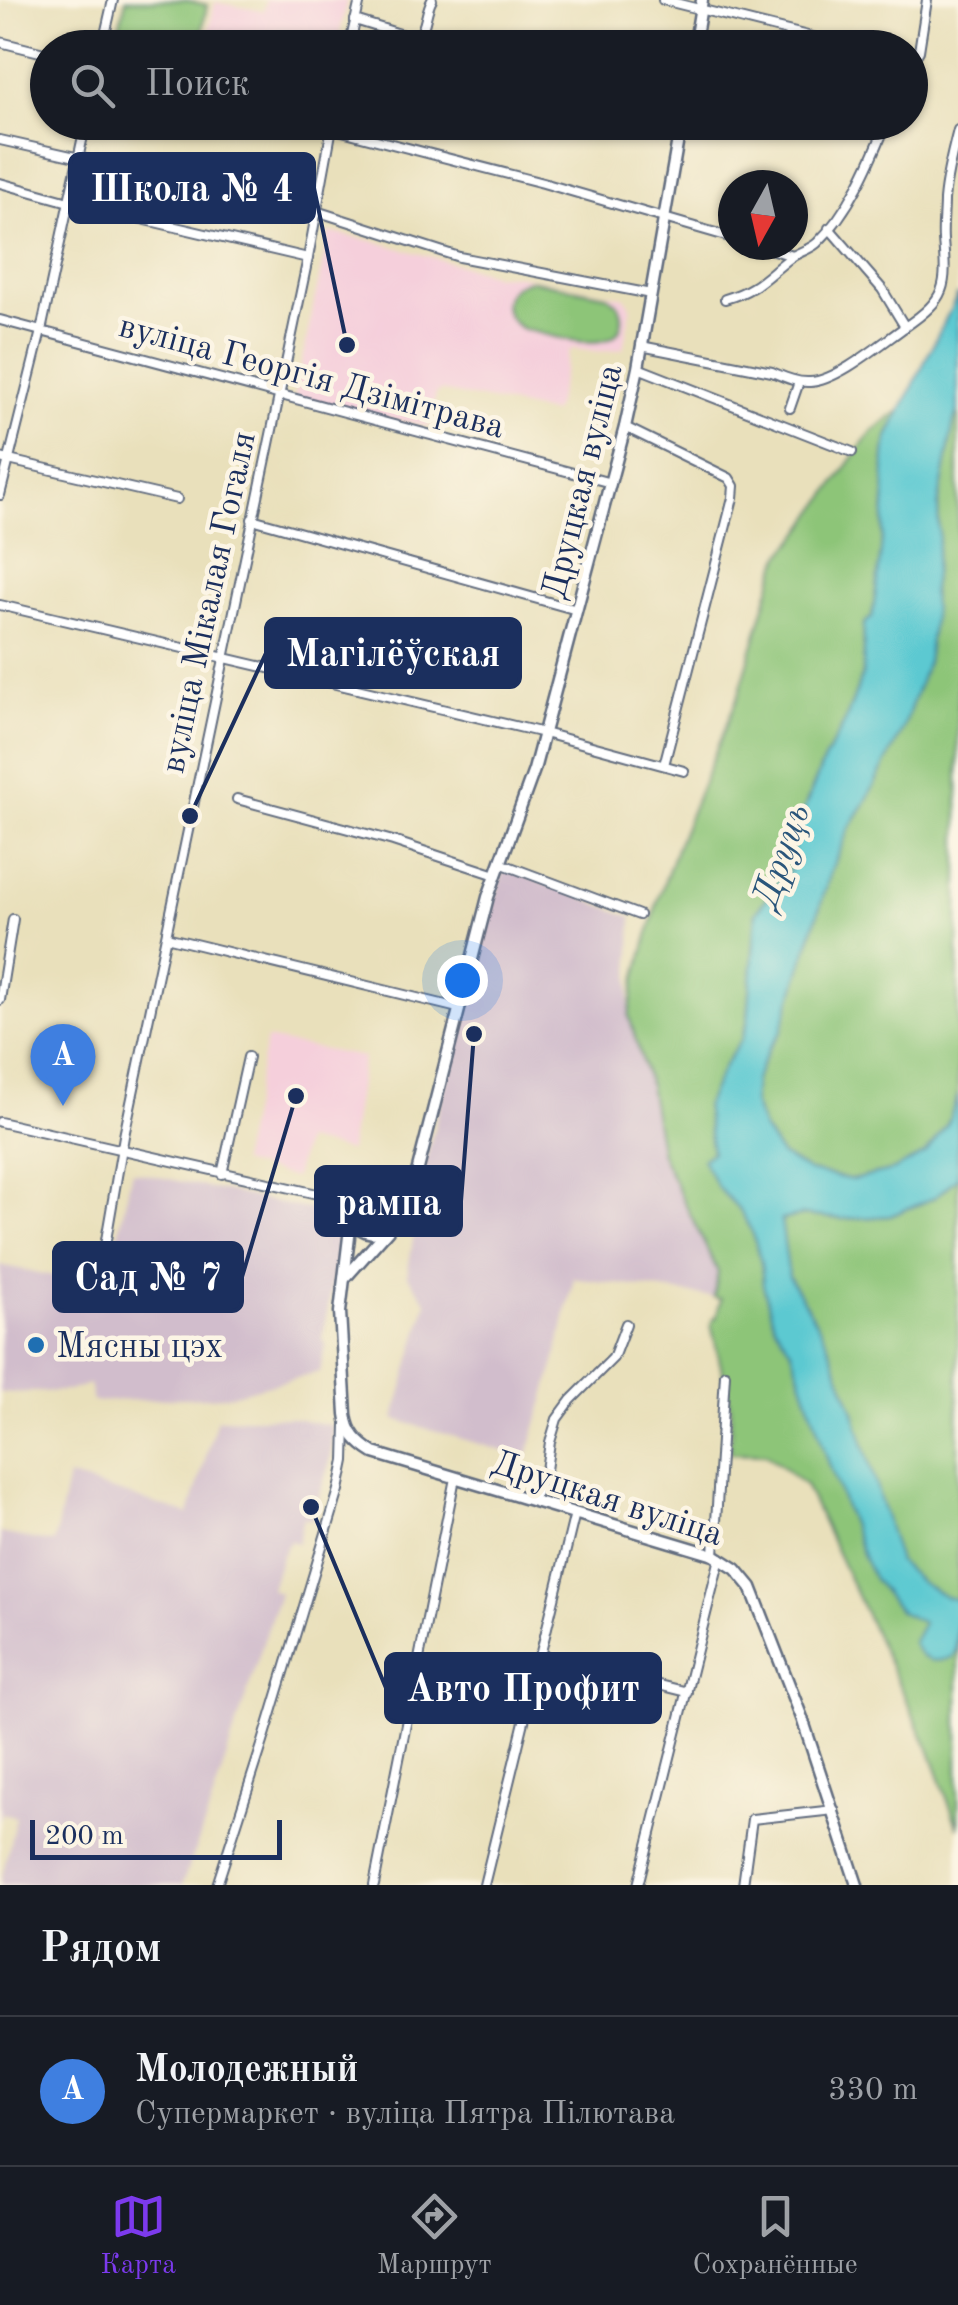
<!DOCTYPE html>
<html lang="ru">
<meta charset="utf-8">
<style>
:root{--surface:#171b24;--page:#20242c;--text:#f1f3f6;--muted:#9ea1a6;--line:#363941;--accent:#7c3aed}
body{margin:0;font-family:"Old Standard TT",serif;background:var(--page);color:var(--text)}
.compass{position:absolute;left:718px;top:170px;width:90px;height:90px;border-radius:50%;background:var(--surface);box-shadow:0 2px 8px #0004;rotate:188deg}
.scale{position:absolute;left:30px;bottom:25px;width:252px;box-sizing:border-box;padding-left:10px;border:5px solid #1b2f5e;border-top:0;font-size:28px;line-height:35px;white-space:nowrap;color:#1b2f5e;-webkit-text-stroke:8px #fcf5e5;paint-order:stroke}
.you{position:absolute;left:462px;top:980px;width:35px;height:35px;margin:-25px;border:8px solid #fff;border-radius:50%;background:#1a73e8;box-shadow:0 0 0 15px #1a73e833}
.badge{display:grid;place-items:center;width:65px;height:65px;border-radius:50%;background:var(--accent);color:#fff;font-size:32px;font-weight:700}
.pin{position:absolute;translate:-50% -82px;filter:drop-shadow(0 2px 5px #0008)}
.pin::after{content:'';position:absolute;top:52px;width:35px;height:30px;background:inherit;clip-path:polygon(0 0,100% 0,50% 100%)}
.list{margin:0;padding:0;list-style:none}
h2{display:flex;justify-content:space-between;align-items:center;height:130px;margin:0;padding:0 40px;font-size:42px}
h2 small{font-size:32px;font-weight:400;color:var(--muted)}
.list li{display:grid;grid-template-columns:65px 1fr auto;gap:30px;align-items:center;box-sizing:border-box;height:150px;padding:0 40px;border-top:2px solid var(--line)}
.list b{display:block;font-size:38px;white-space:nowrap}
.list p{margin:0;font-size:32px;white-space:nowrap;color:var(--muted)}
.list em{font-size:32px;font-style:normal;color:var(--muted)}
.icon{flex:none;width:55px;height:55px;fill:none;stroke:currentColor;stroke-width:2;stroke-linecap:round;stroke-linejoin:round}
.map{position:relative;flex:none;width:958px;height:1885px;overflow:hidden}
.search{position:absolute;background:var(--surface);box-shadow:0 2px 8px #0004;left:30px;right:30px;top:30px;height:110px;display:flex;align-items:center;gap:25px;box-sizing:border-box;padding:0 35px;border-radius:55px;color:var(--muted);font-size:38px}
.sheet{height:280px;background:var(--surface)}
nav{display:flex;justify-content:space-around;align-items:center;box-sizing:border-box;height:140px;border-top:2px solid var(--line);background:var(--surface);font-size:28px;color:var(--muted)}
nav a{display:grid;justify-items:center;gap:5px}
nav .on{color:var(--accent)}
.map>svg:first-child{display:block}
.built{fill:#f5cfdb}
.industrial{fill:#d1bdcc}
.green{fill:#8dc578;stroke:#547a6b;stroke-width:2.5}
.water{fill:#5cc9d1;stroke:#3c7c98;stroke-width:2.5}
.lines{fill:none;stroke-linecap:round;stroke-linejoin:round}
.minor-casing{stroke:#636d7f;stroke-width:12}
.secondary-casing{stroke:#636d7f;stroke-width:15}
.minor{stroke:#fff;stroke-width:8}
.secondary{stroke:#fff;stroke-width:10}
.poi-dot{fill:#1f6fb2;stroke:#fcf5e5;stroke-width:4}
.labels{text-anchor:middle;stroke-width:9;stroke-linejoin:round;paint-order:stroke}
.street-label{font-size:35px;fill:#1b2f5e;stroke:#fcf5e5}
.poi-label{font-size:35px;fill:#1b2f5e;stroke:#fcf5e5;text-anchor:start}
.water-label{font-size:38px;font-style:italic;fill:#2b567b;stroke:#fcf5e5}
.leader{fill:none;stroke:#1b2f5e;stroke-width:4}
.callout-dot{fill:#1b2f5e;stroke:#fcf5e5;stroke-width:4}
.callout{fill:#1b2f5e;stroke:#1b2f5e;stroke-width:4}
.callout-label{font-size:38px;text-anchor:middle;font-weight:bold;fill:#fff}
</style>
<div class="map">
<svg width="958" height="1885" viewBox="0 0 958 1885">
<rect width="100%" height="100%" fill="#fcf5e5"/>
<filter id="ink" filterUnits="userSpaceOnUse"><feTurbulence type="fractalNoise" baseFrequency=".01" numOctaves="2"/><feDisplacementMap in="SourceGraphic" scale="20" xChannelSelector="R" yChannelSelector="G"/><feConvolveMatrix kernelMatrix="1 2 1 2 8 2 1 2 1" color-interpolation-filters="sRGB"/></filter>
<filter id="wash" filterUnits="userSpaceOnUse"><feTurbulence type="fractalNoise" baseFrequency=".0048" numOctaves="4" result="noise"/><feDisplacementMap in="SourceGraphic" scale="40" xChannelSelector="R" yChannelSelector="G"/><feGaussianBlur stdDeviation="2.25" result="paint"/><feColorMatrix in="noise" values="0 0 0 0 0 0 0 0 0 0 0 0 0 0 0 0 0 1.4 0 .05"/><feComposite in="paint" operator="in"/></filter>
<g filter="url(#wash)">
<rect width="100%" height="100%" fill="#e9e0bb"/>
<g class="built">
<polygon points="266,0 347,0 337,47 205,47 215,2 263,11"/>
<polygon points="329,232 377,242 496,275 516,275 625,297 631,308 623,349 598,352 574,349 569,351 555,409 552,413 440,391 436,394 429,427 294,398"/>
<polygon points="266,1039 363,1057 349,1151 304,1141 294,1178 240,1163"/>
</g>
<g class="industrial">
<polygon points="510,870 632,917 629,1016 649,1085 661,1154 718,1272 713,1297 574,1278 555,1363 527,1458 394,1419 427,1302 407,1275 428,1151 489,917 503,873"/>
<polygon points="132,1171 330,1214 341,1234 322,1341 326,1343 320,1372 227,1396 93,1402 89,1384 69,1391 0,1393 0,1265 79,1281 81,1277 89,1279 92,1267 110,1271"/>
<polygon points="290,1417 333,1426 330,1462 311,1520 303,1517 298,1543 290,1541 281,1556 271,1589 279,1593 207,1818 182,1885 0,1885 16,1817 2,1813 0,1822 0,1533 54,1543 68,1477 189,1514 217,1419"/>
</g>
<g class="green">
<polygon points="126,0 185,0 207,5 199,47 114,47"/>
<path d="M531 280 606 295C616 301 623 307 622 320 619 360 547 334 523 329 496 315 501 285 531 280Z"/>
<polygon points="901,410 888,437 884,453 885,501 881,558 872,617 864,624 863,673 845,722 824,760 797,826 789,872 777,883 756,913 748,1020 742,1039 724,1066 781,1220 803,1215 843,1219 890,1216 934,1198 958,1177 958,1828 929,1749 805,1485 766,1454 730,1453 731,1409 711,1324 713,1319 716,1318 721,1299 714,1297 718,1272 661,1154 649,1085 629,1016 635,983 658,900 677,846 739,694 774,575 781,556 802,531 864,442 872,432"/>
<polygon points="958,410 958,1096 948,1123 926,1154 894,1170 852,1180 809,1171 781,1155 763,1129 753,1103 755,1080 769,1048 781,1032 831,871 849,828 865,803 903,729 927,662 933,618 932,589 939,537 938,506 954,420"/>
</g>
<path class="water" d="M958 294V410L954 420 938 506 939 537 932 589 933 618 927 662 903 729 865 803 849 828 831 871 781 1032 769 1048 755 1080 753 1103 763 1129 781 1155 809 1171 852 1180 894 1170 926 1153 948 1123 958 1096V1177L934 1198 890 1216 843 1219 803 1215 781 1220 789 1277 826 1339 853 1409 899 1562 920 1582 946 1597 958 1600 956 1650 952 1657C933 1664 921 1662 913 1642L923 1623 899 1611 874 1579 864 1559 827 1458 792 1351 774 1324 763 1285 761 1263 753 1234 740 1210 718 1188 702 1159 712 1152 705 1106 724 1066 742 1039 748 1021 756 913 777 883 789 872 797 827 824 760 845 722 863 673 864 624 872 617C878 581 882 545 885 508 886 484 882 460 888 437Z"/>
</g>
<g filter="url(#ink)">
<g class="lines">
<defs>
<g id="minor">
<polyline points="663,0 824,40 842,48"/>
<path d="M355 20 403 35 418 37C427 27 425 12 432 0"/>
<polyline points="0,42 48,54"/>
<polyline points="102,48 113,0"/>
<polyline points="349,48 360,0"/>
<polyline points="910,65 919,51 927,0"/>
<polyline points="307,122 543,183 733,238"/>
<polyline points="0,140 316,211 459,257 651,294"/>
<polyline points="0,183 69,202 308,258"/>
<polyline points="757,245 793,256"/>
<path d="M725 299C757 290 765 277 790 258 798 252 809 250 817 243 850 211 870 164 887 122"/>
<polyline points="0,320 611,483"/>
<path d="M905 327C947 298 947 287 943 240 942 227 944 213 944 200 946 177 952 153 958 130"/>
<path d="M641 346 772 372C784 377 797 383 810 382 837 381 882 343 905 327L882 289 829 228"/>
<polyline points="638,368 852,452"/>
<polyline points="790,408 799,382"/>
<polyline points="625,427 729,478 734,486 733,498 664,765"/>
<polyline points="0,458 177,499"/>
<polyline points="0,495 41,331 86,122"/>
<polyline points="252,519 577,610"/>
<polyline points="0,605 544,733 684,771"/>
<polyline points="237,799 393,841 496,875"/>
<polyline points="500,863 639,915"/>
<polyline points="166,937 458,1008"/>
<polyline points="0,1000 13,919"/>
<polyline points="0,1122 326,1196 362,1195"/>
<polyline points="222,1174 248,1057"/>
<polyline points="326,1196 351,1220"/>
<polyline points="101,1269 124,1136 308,258 333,122"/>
<polyline points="533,1500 546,1470 550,1442 557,1419 571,1400 613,1358 626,1324"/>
<polyline points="714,1555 725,1374"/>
<polyline points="539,1655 687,1692"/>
<polyline points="217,1885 263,1742 339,1490 345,1461 346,1424"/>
<polyline points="374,1885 455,1478"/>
<polyline points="484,1885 575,1513"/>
<polyline points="638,1885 720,1558"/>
<polyline points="743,1885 752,1819 834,1810"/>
</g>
<g id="secondary">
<polyline points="694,48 702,0"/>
<path d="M372 1194 388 1198 396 1208 393 1224C378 1237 363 1235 351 1220 350 1204 357 1196 372 1194Z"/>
<path d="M351 1220 340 1312 346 1414C348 1433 358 1443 374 1453L714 1555 736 1569 751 1587 802 1718 857 1885"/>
<polyline points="395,1220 411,1192 418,1169 488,897 534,770 625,427 638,368 681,122"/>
<polyline points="346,1277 388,1230"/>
</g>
</defs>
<use href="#minor" class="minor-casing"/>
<use href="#secondary" class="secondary-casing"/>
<use href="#minor" class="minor"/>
<use href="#secondary" class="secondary"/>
</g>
</g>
<circle class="poi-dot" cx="36" cy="1345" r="10"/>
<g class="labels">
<g class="street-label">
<text transform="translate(312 375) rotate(15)" y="12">вуліца Георгія Дзімітрава</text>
<text transform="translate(581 481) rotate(-76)" y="12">Друцкая вуліца</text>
<text transform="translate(207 602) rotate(-78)" y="12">вуліца Мікалая Гогаля</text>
<text transform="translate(608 1497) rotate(18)" y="12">Друцкая вуліца</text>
</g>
<g class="poi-label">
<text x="56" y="1357">Мясны цэх</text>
</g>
<g class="water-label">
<text transform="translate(780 855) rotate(-71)" y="13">Друць</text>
</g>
</g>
<path class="leader" d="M347 345L314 188M190 816L266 653M474 1034L461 1201M296 1096L242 1277M311 1507L386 1688"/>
<g class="callout-dot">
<circle cx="347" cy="345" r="10"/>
<circle cx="190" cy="816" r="10"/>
<circle cx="474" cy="1034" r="10"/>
<circle cx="296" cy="1096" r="10"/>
<circle cx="311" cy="1507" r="10"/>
</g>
<g class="callout">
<rect x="70" y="154" width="244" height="68" rx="10"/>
<rect x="266" y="619" width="254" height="68" rx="10"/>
<rect x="316" y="1167" width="145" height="68" rx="10"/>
<rect x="54" y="1243" width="188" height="68" rx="10"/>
<rect x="386" y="1654" width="274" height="68" rx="10"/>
</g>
<g class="callout-label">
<text x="192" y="201">Школа № 4</text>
<text x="393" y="666">Магілёўская</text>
<text x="389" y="1215">рампа</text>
<text x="148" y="1290">Сад № 7</text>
<text x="523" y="1701">Авто Профит</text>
</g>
</svg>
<svg class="compass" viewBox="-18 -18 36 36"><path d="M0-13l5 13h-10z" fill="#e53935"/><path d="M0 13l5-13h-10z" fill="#9ea1a6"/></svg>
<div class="scale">200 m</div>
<div class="you"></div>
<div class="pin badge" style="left:63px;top:1106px;background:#3f7fe0">A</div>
<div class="search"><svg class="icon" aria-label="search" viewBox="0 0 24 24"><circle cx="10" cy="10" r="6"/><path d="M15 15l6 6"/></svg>Поиск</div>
</div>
<section class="sheet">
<h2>Рядом<small></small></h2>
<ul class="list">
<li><span class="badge" style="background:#3f7fe0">A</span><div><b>Молодежный</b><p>Супермаркет · вуліца Пятра Пілютава</p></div><em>330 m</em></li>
</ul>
</section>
<nav>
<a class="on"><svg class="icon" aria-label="map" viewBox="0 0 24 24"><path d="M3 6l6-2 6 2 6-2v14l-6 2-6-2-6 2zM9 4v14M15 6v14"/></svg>Карта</a>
<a><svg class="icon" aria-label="directions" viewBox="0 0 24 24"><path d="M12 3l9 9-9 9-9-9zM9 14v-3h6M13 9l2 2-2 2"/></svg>Маршрут</a>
<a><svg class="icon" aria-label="saved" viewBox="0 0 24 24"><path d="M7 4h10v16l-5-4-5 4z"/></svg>Сохранённые</a>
</nav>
